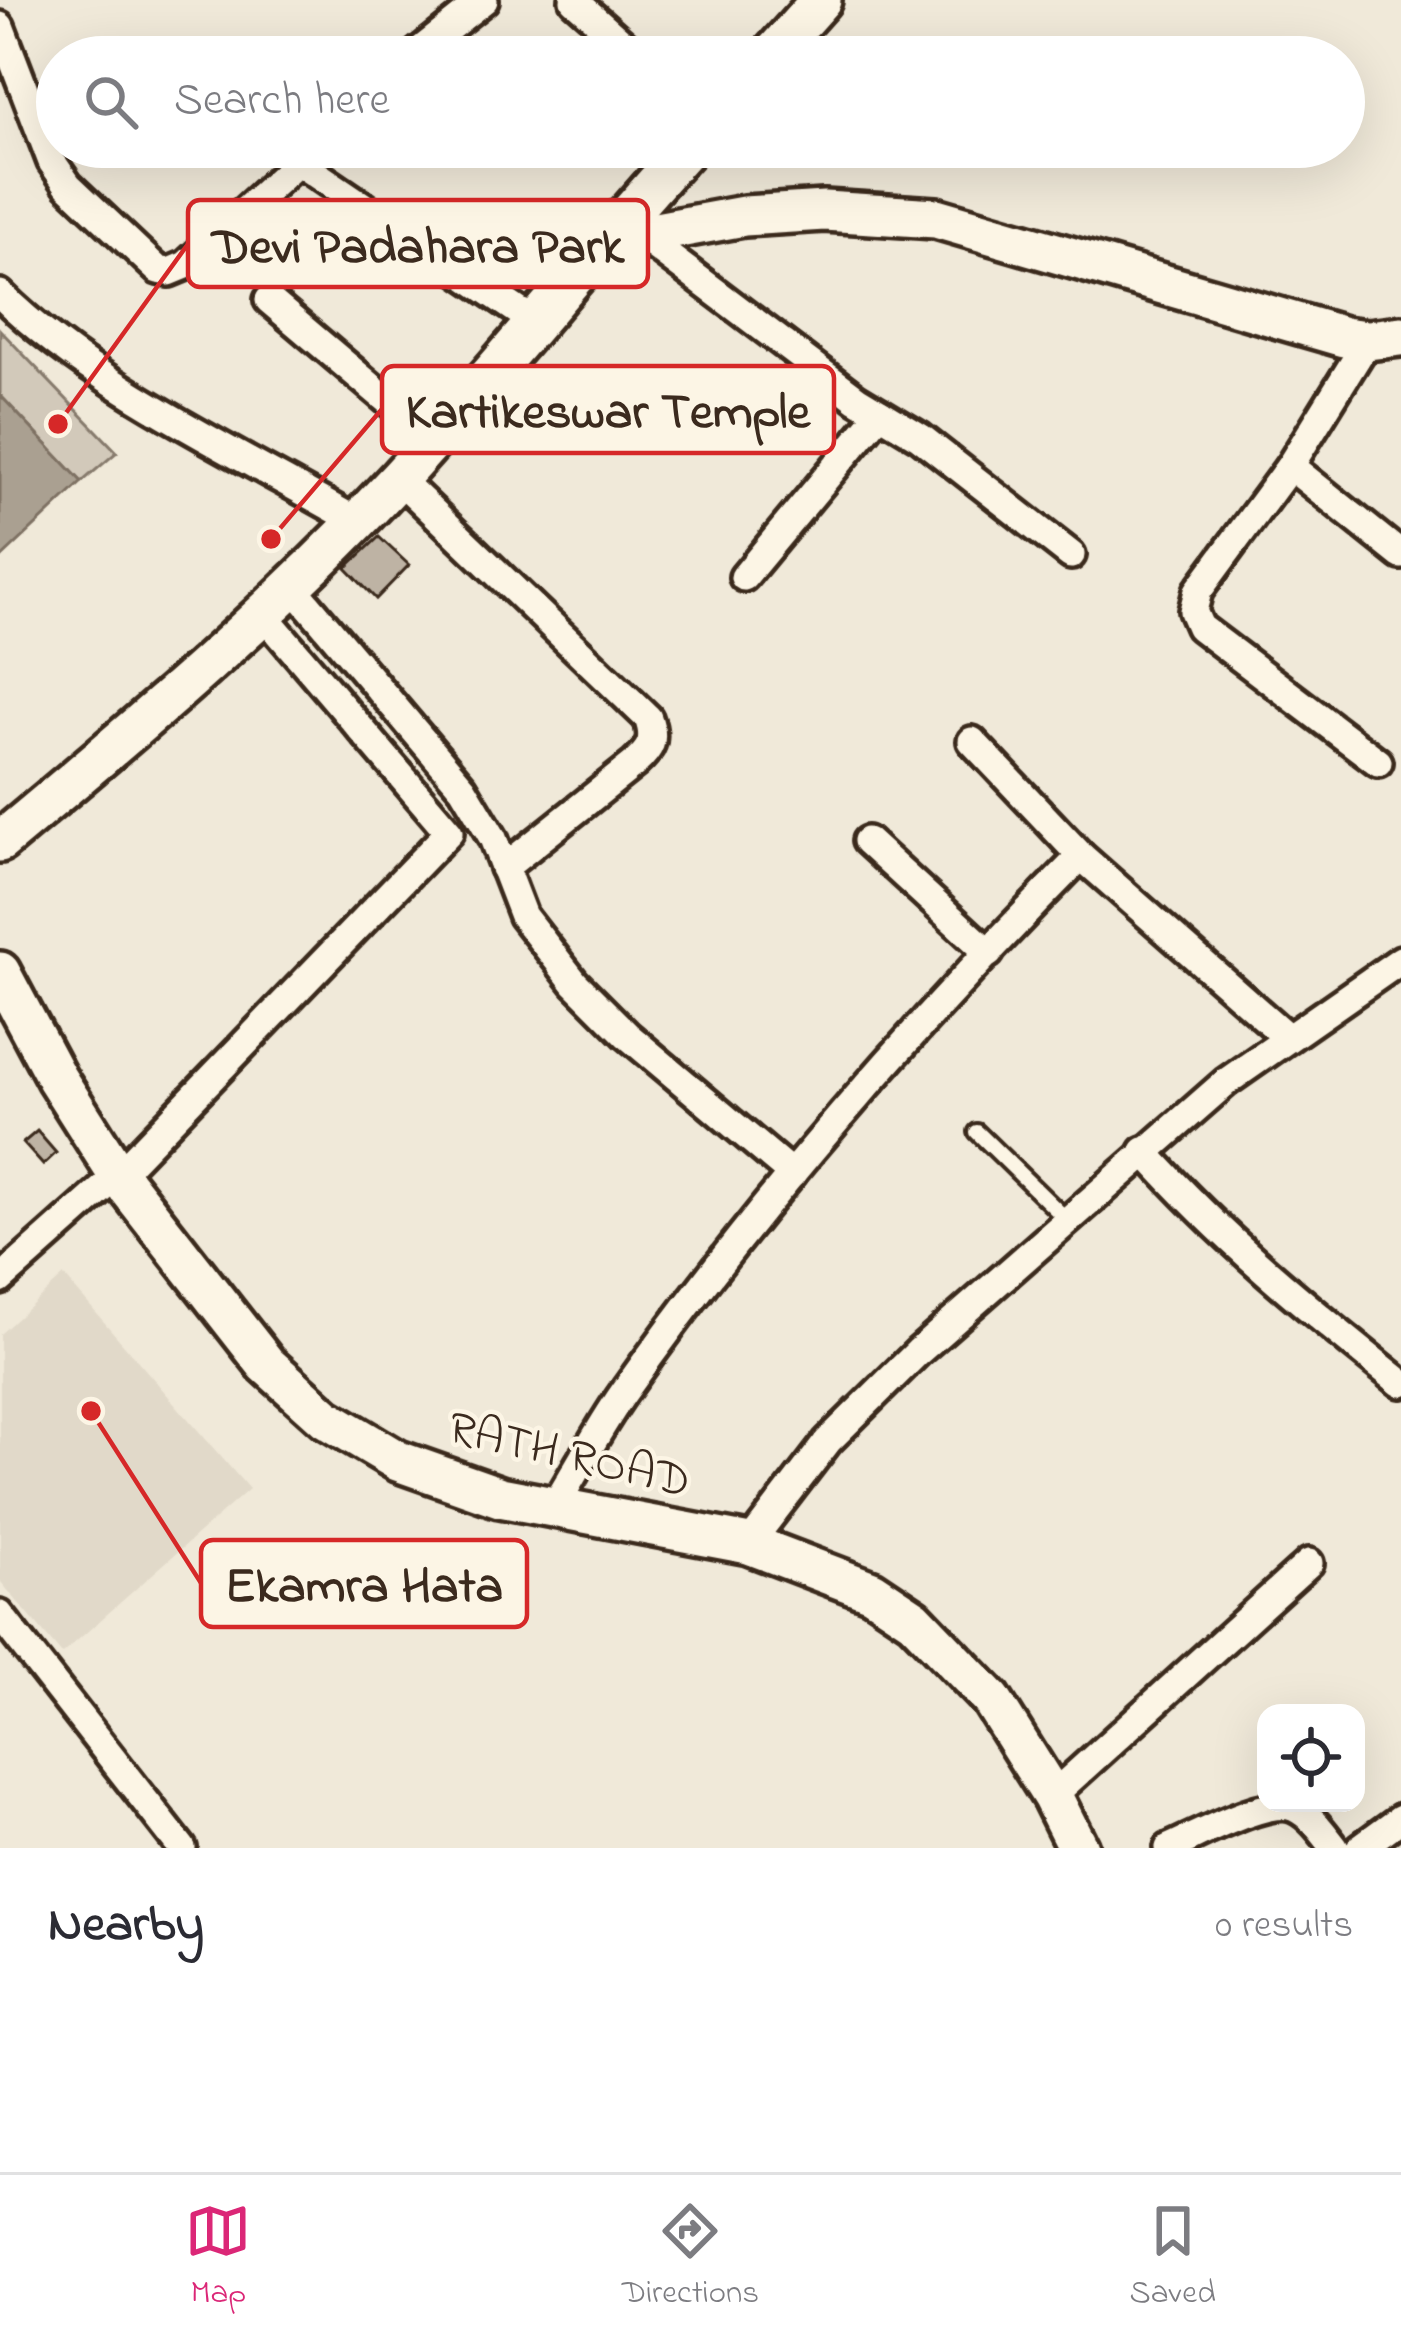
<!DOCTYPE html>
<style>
:root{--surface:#fff;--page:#f2f2f3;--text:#2b2b33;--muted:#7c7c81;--line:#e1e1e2;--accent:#db2777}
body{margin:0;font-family:"Indie Flower",sans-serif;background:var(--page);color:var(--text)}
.controls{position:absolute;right:36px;bottom:36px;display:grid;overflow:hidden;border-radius:24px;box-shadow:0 12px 48px #0002}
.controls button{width:108px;height:108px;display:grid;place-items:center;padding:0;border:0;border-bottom:3px solid var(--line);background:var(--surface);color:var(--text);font:60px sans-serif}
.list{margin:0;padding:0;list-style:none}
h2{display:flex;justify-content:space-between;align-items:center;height:156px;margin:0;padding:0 48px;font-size:51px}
h2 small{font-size:39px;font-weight:400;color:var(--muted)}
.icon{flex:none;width:66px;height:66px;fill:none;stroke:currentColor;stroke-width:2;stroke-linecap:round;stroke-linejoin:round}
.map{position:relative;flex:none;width:1401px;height:1848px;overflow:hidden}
.search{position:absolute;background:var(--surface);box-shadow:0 12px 48px #0002;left:36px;right:36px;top:36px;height:132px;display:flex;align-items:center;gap:30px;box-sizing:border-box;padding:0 42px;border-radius:66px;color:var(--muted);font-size:45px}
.sheet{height:324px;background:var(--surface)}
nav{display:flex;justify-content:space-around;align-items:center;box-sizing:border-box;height:168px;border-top:3px solid var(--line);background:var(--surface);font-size:33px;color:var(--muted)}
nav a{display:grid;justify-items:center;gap:6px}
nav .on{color:var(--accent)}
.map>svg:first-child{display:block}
.built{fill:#e1d9c9}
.green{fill:#d2c9ba;stroke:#867a6c;stroke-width:3}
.water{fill:#aaa091;stroke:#7e7163;stroke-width:3}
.building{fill:#beb3a4;stroke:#3b2a1e;stroke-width:3}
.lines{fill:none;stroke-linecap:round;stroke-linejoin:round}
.lane-casing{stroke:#3b2a1e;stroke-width:22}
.street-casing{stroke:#3b2a1e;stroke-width:36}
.secondary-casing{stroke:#3b2a1e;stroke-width:48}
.lane{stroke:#fcf5e5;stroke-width:14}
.street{stroke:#fcf5e5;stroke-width:27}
.secondary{stroke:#fcf5e5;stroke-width:39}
.labels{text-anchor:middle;stroke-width:9;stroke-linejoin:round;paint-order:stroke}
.street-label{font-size:48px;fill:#3b2a1e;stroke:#fcf5e5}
.leader{fill:none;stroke:#d62828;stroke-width:4.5}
.callout-dot{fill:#d62828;stroke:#fcf5e5;stroke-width:4.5}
.callout{fill:#fcf5e5;stroke:#d62828;stroke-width:4.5}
.callout-label{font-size:51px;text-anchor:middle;font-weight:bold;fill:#3b2a1e}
</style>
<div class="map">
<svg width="1401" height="1848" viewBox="0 0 1401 1848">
<rect width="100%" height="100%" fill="#f0e9d9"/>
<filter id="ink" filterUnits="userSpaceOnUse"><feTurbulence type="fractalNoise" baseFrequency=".00833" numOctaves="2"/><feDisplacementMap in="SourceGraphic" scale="24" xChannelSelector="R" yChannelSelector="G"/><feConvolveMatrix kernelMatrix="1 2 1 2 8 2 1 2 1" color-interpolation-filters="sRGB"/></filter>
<g filter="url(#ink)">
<polygon class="built" points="64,1276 249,1489 62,1654 0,1581 0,1334"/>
<polygon class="green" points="0,330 117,452 82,482 0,395"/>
<polygon class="water" points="0,395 82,482 0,559"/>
<g class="building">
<polygon points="379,537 409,565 376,599 346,568"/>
<polygon points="37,1131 56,1153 43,1165 23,1143"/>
</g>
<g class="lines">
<defs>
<polyline id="lane" points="977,1132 1066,1219"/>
<g id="street">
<polyline points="574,0 638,57"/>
<polyline points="0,26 52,162 68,185 158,270 169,272 186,265 314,147"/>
<polyline points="412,57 484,0"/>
<polyline points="298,162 533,321"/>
<polyline points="640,235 857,399 920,437 1071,555"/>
<path d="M0 294C95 388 239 453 356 521"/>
<polyline points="269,300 432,438"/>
<polyline points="1368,340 1290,466 1198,591 1193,611 1200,627 1378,762"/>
<polyline points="1290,466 1401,555"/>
<path d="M398 478 648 718C656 740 651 749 634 764L504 868"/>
<polyline points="744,577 880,413"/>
<polyline points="292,586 463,788 493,838 523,916 575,983 627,1035 792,1174"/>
<polyline points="972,741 1081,856 1288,1038"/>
<polyline points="867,841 989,953"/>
<path d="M1144 1151C1222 1239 1310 1310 1401 1383"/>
<polyline points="0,1280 118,1175 449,832 262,613"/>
<path d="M553 1509C577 1470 598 1429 624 1392 759 1201 917 1022 1081 856"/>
<polyline points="749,1544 828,1441 918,1352 1226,1082 1401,960"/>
<polyline points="0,1615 182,1848"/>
<polyline points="1052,1796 1309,1563"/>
<path d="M1169 1848C1197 1836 1268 1796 1295 1808 1312 1816 1324 1834 1335 1848"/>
<polyline points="1360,1848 1401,1818"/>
</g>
<g id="secondary">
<polyline points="770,57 821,0"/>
<polyline points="608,235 640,235 744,216 824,211 936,218 1344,337 1368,340 1401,336"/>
<path d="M0 842C138 727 276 610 399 478 498 370 590 255 688 147"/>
<polyline points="0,972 57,1079 118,1175 266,1364 326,1418 398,1461 500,1497 749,1544 872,1591 914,1619 991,1699 1052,1796 1078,1848"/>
</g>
</defs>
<use href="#lane" class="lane-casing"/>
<use href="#street" class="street-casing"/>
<use href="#secondary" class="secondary-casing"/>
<use href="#lane" class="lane"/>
<use href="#street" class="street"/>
<use href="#secondary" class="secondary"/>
</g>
</g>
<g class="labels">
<g class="street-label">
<text transform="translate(570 1452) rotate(13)" y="17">RATH ROAD</text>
</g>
</g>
<path class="leader" d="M58 424L188 244M271 539L382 409M91 1411L201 1583"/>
<g class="callout-dot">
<circle cx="58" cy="424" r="12"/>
<circle cx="271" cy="539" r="12"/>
<circle cx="91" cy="1411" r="12"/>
</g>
<g class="callout">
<rect x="188" y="200" width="460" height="87" rx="12"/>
<rect x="382" y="366" width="452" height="87" rx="12"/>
<rect x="201" y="1540" width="326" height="87" rx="12"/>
</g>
<g class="callout-label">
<text x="418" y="262">Devi Padahara Park</text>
<text x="608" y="427">Kartikeswar Temple</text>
<text x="364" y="1601">Ekamra Hata</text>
</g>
</svg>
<div class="controls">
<button><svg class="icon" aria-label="locate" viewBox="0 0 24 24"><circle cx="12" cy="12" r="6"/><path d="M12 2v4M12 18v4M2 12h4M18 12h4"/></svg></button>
</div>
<div class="search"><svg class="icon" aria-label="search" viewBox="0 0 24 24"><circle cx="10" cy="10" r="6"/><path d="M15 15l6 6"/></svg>Search here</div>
</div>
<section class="sheet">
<h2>Nearby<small>0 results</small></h2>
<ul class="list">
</ul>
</section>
<nav>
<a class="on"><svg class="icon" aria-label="map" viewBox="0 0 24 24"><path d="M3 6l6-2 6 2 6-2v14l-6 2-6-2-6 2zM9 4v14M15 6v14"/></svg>Map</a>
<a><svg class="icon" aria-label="directions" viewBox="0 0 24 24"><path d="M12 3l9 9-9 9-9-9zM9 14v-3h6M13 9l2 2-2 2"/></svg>Directions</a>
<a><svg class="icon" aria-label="saved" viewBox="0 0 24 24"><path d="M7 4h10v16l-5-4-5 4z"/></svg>Saved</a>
</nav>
